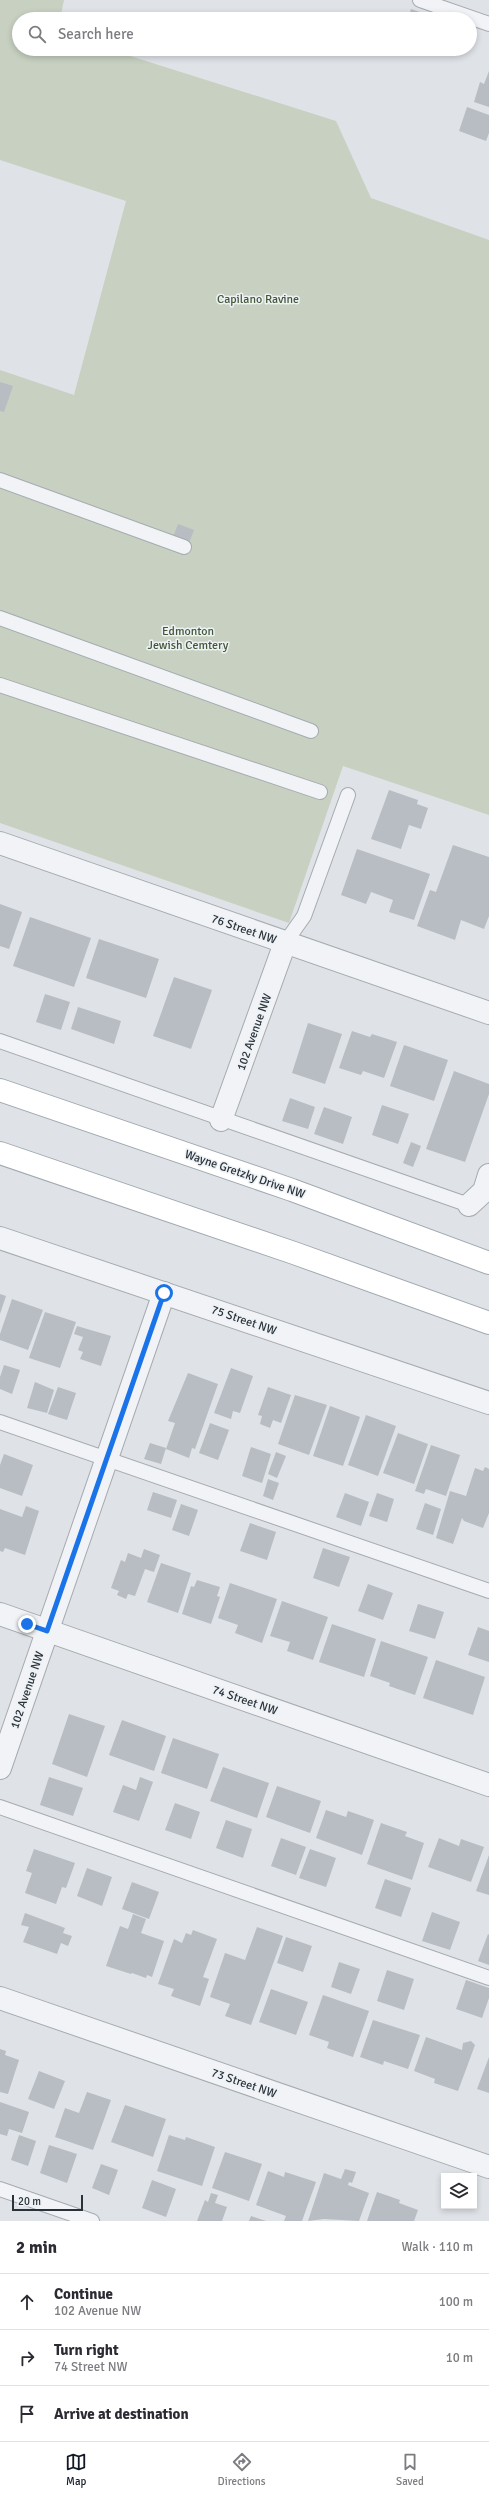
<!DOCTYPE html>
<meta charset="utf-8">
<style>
:root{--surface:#fff;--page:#f2f2f3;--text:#2b2b33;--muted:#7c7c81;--line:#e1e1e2;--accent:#111827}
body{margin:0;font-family:Signika,sans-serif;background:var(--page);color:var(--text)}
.controls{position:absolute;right:12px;bottom:12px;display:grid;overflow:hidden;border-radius:0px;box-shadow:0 2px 6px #0003}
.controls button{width:36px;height:36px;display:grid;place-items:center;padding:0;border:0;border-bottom:1px solid var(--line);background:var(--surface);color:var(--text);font:20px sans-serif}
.scale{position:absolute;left:12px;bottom:10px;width:71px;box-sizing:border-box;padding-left:4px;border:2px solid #2a333c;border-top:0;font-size:11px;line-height:14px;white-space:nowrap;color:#2a333c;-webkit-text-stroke:3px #eef2f5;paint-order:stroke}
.stop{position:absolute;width:12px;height:12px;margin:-9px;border:3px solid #1a73e8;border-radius:50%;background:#fff}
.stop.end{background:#1a73e8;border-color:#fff;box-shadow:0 1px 4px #0008}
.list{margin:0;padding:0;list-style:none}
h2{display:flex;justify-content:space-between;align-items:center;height:52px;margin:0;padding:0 16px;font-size:17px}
h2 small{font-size:13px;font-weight:400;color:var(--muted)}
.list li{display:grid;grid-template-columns:26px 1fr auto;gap:12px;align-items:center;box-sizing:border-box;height:56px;padding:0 16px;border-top:1px solid var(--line)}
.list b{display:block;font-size:15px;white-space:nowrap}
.list p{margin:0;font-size:13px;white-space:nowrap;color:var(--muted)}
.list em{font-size:13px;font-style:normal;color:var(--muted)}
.icon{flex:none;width:22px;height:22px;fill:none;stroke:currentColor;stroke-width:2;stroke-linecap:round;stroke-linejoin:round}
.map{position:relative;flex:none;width:489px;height:2221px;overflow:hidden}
.search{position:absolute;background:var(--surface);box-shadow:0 2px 6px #0003;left:12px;right:12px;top:12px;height:44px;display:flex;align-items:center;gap:10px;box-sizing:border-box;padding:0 14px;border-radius:22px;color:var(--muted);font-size:15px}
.sheet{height:220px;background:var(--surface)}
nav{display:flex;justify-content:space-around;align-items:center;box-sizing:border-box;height:56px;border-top:1px solid var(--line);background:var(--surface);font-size:11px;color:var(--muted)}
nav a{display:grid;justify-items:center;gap:2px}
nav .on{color:var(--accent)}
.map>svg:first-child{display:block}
.green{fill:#c7d0c1}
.building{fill:#b7bdc3}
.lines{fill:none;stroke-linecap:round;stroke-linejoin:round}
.service-casing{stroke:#a5abb0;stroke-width:16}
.minor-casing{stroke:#a5abb0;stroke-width:24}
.primary-casing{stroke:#a0a9b1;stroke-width:24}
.service{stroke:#f1f3f6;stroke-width:14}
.minor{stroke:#f1f3f6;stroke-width:22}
.primary{stroke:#fff;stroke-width:22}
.route{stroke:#1a73e8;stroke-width:5}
.labels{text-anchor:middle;stroke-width:3;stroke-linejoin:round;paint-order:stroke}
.park-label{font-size:12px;fill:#435738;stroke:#eef2f5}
.street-label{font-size:12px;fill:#2a333c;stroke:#eef2f5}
</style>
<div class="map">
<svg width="489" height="2221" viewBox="0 0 489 2221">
<rect width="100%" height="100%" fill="#dfe3e7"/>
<polygon class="green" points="0,0 64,0 60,19 19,19 19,49 108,49 336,121 371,198 489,240 489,815 343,766 289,923 0,823 0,370 74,395 126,201 0,160"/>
<g class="building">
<polygon points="411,9 440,19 408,19"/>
<polygon points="489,71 489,107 474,102 480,82 484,84"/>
<polygon points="467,107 489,115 489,133 486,141 459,131"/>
<polygon points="0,382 13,386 4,412 0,411"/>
<polygon points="178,524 194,530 189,543 173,537"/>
<polygon points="389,790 418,800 417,804 428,808 421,829 409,825 401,849 371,839"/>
<polygon points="453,845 489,857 489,916 484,929 461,920 455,940 417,926 430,890 436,892"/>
<polygon points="357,849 430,874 414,920 389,912 393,900 371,892 366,904 341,895"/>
<polygon points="0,904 22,912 9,949 0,946"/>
<polygon points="30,917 91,938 74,987 13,966"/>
<polygon points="99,939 159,959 146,998 86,978"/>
<polygon points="174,977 212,990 191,1049 153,1036"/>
<polygon points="45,994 70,1002 61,1030 36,1022"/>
<polygon points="78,1007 121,1021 114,1044 71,1029"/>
<polygon points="308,1023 342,1034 325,1084 292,1073"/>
<polygon points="352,1031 370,1037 372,1034 397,1042 384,1078 363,1071 361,1075 339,1068"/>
<polygon points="404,1045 448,1060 434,1101 390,1086"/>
<polygon points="454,1071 489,1084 489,1094 465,1162 426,1149"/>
<polygon points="290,1098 315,1107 308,1129 282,1121"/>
<polygon points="382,1105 409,1114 398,1144 372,1135"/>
<polygon points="324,1107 352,1117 343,1144 314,1134"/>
<polygon points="411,1142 421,1146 413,1167 403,1163"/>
<polygon points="0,1294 6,1296 0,1314"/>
<polygon points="12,1299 43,1310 28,1350 0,1340 0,1334"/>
<polygon points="45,1312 76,1322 60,1368 29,1358"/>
<polygon points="77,1326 111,1336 101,1366 80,1359 83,1352 78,1350 83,1337 74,1334"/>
<polygon points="4,1365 20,1370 12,1394 0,1389 0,1377"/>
<polygon points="231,1368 253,1376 240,1413 233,1411 231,1419 214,1413"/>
<polygon points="188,1373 218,1384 195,1449 192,1448 189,1458 166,1449 175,1423 168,1421"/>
<polygon points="35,1382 54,1390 47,1413 27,1408"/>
<polygon points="58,1387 76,1393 67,1420 48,1414"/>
<polygon points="268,1387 291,1395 281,1423 273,1420 270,1428 260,1424 262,1416 258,1415"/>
<polygon points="295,1395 327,1405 309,1455 278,1444"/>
<polygon points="330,1406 360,1417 343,1466 313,1456"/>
<polygon points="366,1415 396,1426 378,1476 348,1465"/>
<polygon points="210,1423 229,1430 218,1460 199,1453"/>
<polygon points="398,1433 428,1444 414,1484 383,1473"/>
<polygon points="150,1443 166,1448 161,1464 144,1459"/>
<polygon points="431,1445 460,1455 446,1496 426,1489 424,1494 415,1491"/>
<polygon points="251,1447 271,1454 262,1483 242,1476"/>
<polygon points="276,1452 286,1456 277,1478 268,1474"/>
<polygon points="4,1454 33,1465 22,1496 0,1488 0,1465"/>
<polygon points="485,1467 489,1469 489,1513 483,1528 464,1521 462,1518 453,1544 436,1538 450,1491 466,1496 475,1468 483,1471"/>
<polygon points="268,1479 279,1483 273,1500 263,1496"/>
<polygon points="153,1492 177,1500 171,1518 147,1510"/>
<polygon points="345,1493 369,1502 361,1526 336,1517"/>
<polygon points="377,1493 394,1499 387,1522 369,1516"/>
<polygon points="425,1503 441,1509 433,1535 416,1529"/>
<polygon points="181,1504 198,1510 189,1536 172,1530"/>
<polygon points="26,1506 39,1511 25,1555 5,1548 3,1552 0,1551 0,1509 22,1517"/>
<polygon points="250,1523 276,1532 267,1560 240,1551"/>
<polygon points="323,1548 350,1557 339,1587 313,1578"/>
<polygon points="144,1549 160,1555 154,1572 145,1569 135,1596 128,1594 126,1599 117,1595 119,1591 111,1588 121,1560 125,1562 128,1553 141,1558"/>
<polygon points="161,1563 191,1573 178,1613 147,1602"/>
<polygon points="197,1580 220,1587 217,1596 220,1597 211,1624 182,1614 191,1586 194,1587"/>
<polygon points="230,1583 277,1599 262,1643 235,1633 238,1625 218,1618"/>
<polygon points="368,1584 393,1593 383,1620 358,1611"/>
<polygon points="282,1601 328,1617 313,1660 287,1651 290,1642 270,1636"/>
<polygon points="418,1604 444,1612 435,1639 409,1631"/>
<polygon points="332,1624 376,1639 364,1677 319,1662"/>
<polygon points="478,1627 489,1631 489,1662 468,1655"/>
<polygon points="381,1641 428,1657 415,1695 389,1686 390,1683 370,1676"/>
<polygon points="436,1660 485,1677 473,1715 423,1698"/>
<polygon points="69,1714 105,1726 87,1777 52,1764"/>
<polygon points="122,1720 166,1736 154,1771 109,1755"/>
<polygon points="173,1738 219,1754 207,1789 161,1773"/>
<polygon points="223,1767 269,1783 257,1818 210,1801"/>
<polygon points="49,1777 83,1788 73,1816 40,1805"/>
<polygon points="140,1777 153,1782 139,1821 113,1812 123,1785 136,1790"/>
<polygon points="277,1786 321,1801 310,1833 266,1817"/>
<polygon points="175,1803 200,1812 191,1839 165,1830"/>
<polygon points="326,1810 346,1817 348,1811 374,1820 362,1855 316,1838"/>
<polygon points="226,1820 252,1829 243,1858 216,1848"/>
<polygon points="381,1823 407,1832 405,1836 424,1843 412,1880 367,1864"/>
<polygon points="281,1838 306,1847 296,1875 271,1866"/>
<polygon points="439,1838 459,1846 461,1839 484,1847 471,1882 428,1867"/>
<polygon points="34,1849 75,1863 66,1888 62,1887 56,1904 25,1893 32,1873 26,1871"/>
<polygon points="310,1849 336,1858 326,1887 299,1878"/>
<polygon points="489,1855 489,1895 476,1891"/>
<polygon points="87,1868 112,1877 102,1906 77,1896"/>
<polygon points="385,1879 411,1888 401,1917 375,1908"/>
<polygon points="132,1882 159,1892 149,1919 122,1909"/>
<polygon points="432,1912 460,1922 450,1950 422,1941"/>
<polygon points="25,1913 65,1928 63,1933 72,1936 68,1946 61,1943 57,1954 23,1942 29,1927 21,1925"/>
<polygon points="133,1914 146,1919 141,1933 164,1941 152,1977 147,1975 146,1978 132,1973 131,1974 106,1966 120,1926 128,1929"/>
<polygon points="257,1927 283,1936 251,2025 225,2016 230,2004 210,1997 225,1953 245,1960"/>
<polygon points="193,1930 217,1939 203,1977 209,1979 200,2006 171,1996 174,1989 158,1984 174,1939 182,1943 186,1933 191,1935"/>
<polygon points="488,1934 489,1935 489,1965 478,1961"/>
<polygon points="286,1937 312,1946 303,1972 277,1963"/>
<polygon points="339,1962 360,1969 351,1994 331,1987"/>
<polygon points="387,1970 414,1979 404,2010 377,2001"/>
<polygon points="466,1980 489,1988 489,1998 482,2018 456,2009"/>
<polygon points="271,1989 308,2002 296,2035 259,2022"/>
<polygon points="323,1995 369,2011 353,2057 327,2048 329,2042 309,2035"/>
<polygon points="373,2020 420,2035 408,2069 384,2061 383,2065 360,2057"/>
<polygon points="426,2037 462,2050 463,2043 471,2041 475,2045 458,2091 434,2083 435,2079 414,2071"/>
<polygon points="0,2049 6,2051 5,2055 19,2060 8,2094 0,2092"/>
<polygon points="489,2057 489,2093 477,2089"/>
<polygon points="39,2071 65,2081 54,2109 28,2099"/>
<polygon points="87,2092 111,2100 93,2150 55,2137 65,2108 79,2113"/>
<polygon points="0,2102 29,2112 22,2133 9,2129 7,2136 0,2134"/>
<polygon points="125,2105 166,2119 153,2157 111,2142"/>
<polygon points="19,2135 36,2141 28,2166 11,2160"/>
<polygon points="169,2135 185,2140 186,2137 215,2147 202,2186 157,2171"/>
<polygon points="49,2145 77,2154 67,2183 40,2173"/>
<polygon points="225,2152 262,2164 249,2201 212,2188"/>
<polygon points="101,2164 118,2170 109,2195 92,2188"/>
<polygon points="345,2169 356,2172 352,2183 349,2182 348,2185 369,2193 359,2221 324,2219 308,2221 324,2173 341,2179"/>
<polygon points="268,2171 284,2177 285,2172 316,2182 302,2221 284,2221 286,2216 256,2205"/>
<polygon points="152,2180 176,2189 166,2217 142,2208"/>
<polygon points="377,2192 400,2200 399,2203 418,2210 414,2221 367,2221"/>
<polygon points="211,2193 218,2195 215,2203 227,2207 222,2221 197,2221 205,2200 208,2202"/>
<polygon points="251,2216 266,2221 249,2221"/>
</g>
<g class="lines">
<defs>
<g id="service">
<polyline points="420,0 489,24"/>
<polyline points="0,480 184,547"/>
<polyline points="0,618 311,731"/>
<polyline points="0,685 320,792"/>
<polyline points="285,943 304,916 348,795"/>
<polyline points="0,1041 469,1205"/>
<polyline points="0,1422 489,1591"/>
<polyline points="0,1807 489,1978"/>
<polyline points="0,2189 92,2221"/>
</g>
<g id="minor">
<polyline points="0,843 489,1013"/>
<polyline points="221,1120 285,943"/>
<polyline points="469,1205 484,1191 489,1175"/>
<polyline points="0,1238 489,1403"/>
<polyline points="0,1614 489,1785"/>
<polyline points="0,1768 164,1293"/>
<polyline points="0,1998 489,2167"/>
</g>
<g id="primary">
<polyline points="0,1090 292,1190 489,1263"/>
<polyline points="0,1153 294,1253 489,1323"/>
</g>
</defs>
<use href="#service" class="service-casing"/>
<use href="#minor" class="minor-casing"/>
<use href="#primary" class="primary-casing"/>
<use href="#service" class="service"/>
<use href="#minor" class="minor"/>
<use href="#primary" class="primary"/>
</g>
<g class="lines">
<polyline class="route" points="27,1624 47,1631 164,1293"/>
</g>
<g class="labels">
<g class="park-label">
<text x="258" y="303">Capilano Ravine</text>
<text x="188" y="635">Edmonton<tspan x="188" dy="14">Jewish Cemtery</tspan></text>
</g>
<g class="street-label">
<text transform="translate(244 929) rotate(19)" y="4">76 Street NW</text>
<text transform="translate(254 1032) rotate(-70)" y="4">102 Avenue NW</text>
<text transform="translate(245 1174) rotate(19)" y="4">Wayne Gretzky Drive NW</text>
<text transform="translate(244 1320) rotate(19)" y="4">75 Street NW</text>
<text transform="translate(27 1690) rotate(-71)" y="4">102 Avenue NW</text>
<text transform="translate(245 1700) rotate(19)" y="4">74 Street NW</text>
<text transform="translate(244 2083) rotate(19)" y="4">73 Street NW</text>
</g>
</g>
</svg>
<div class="controls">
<button><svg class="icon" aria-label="layers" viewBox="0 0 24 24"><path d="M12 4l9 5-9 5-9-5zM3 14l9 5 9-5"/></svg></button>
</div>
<div class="scale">20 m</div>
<div class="stop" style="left:164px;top:1293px"></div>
<div class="stop end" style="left:27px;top:1624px"></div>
<div class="search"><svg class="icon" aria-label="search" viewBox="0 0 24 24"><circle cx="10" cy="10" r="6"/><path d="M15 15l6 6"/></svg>Search here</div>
</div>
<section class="sheet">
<h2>2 min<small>Walk · 110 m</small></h2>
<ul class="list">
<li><svg class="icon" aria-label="ahead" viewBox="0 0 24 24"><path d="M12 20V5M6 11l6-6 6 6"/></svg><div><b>Continue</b><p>102 Avenue NW</p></div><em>100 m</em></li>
<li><svg class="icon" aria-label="right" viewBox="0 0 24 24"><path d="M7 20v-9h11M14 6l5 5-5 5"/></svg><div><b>Turn right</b><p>74 Street NW</p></div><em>10 m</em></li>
<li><svg class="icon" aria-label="arrive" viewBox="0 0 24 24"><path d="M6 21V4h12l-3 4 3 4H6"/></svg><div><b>Arrive at destination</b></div></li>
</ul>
</section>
<nav>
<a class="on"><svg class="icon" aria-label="map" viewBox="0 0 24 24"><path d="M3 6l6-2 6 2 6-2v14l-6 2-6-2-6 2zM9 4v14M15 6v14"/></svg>Map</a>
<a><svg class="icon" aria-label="directions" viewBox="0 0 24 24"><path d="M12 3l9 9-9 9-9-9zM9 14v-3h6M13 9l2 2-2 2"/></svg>Directions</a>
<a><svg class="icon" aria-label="saved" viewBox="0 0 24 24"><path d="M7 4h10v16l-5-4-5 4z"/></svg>Saved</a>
</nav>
